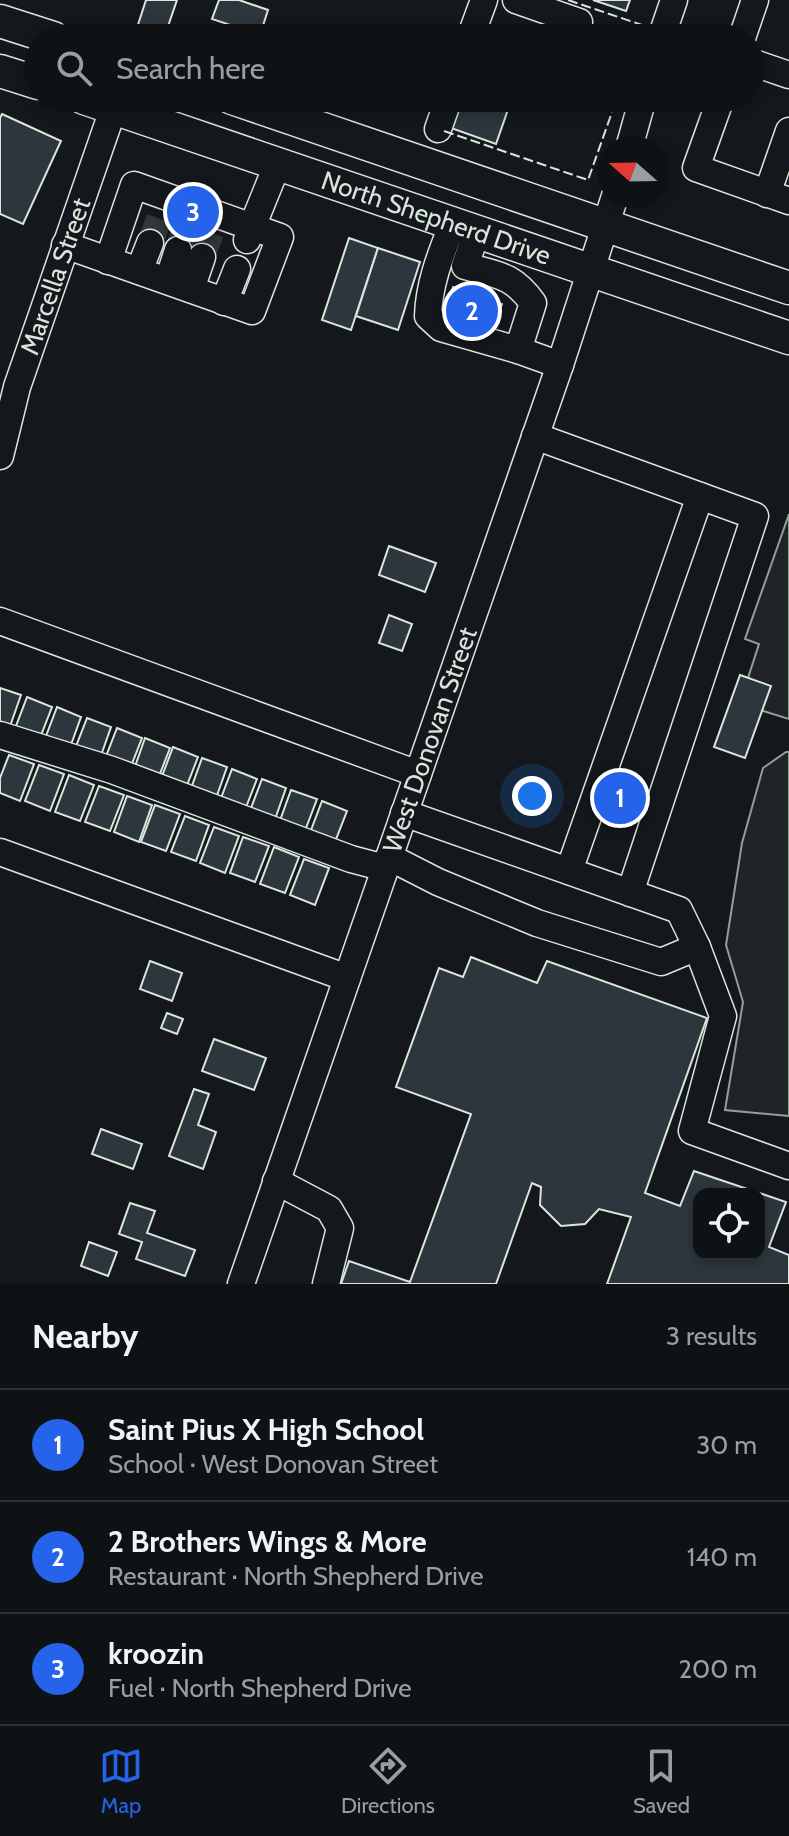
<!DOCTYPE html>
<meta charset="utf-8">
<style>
:root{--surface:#0f1215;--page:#1d2022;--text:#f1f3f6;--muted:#9b9ea0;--line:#2f3234;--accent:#2563eb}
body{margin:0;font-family:Cabin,sans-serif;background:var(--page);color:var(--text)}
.controls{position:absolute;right:24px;bottom:24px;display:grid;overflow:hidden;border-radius:16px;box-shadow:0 4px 12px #0003}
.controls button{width:72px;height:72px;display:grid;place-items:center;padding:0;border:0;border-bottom:2px solid var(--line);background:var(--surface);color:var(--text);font:40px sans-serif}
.compass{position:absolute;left:597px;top:136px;width:72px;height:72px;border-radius:50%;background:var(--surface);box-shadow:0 4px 12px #0003;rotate:290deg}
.you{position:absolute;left:532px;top:796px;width:28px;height:28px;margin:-20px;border:6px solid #fff;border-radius:50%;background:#1a73e8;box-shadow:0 0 0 12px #1a73e833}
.badge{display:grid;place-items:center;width:52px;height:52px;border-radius:50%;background:var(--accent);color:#fff;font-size:26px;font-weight:700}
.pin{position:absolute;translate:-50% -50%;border:4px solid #fff;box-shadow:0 2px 8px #0006}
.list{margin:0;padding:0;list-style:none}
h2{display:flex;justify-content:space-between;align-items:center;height:104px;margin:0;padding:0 32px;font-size:34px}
h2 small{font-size:26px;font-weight:400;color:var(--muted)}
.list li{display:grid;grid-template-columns:52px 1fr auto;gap:24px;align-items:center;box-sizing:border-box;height:112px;padding:0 32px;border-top:2px solid var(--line)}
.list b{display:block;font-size:30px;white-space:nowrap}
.list p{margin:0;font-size:26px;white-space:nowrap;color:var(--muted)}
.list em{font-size:26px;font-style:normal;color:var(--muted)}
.icon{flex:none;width:44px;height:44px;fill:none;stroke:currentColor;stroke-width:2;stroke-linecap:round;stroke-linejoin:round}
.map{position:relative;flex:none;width:789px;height:1284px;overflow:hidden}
.search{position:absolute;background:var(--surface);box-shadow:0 4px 12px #0003;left:24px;right:24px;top:24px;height:88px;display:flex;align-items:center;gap:20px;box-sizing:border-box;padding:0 28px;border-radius:44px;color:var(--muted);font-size:30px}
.sheet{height:440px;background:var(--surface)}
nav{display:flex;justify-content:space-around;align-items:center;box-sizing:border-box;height:112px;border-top:2px solid var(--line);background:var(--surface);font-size:22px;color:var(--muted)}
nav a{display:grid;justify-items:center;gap:4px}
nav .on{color:var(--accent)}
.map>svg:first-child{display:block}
.green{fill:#202428;stroke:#939e99;stroke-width:2}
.building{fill:#2c363c;stroke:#d8e6dc;stroke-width:2;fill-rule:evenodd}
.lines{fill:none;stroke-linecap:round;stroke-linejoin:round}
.minor-tunnel{stroke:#313739;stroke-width:26;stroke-dasharray:26 13;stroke-linecap:butt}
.minor-casing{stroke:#d8e6dc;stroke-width:29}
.major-casing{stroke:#d8e6dc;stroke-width:35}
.minor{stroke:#14181c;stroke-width:26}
.major{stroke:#14181c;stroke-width:32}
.fence{stroke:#d8e6dc;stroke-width:2;stroke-dasharray:10 4;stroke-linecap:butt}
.labels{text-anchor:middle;stroke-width:6;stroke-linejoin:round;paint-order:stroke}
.street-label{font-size:26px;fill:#d8e6dc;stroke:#14181c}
</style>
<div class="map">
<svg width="789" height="1284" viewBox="0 0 789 1284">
<rect width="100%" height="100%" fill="#14181c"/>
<g class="green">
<polygon points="789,514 789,719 760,710 747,681 759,644 745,639"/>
<polygon points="786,752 789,752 789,1116 725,1110 743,1002 726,945 742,843 763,768"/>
</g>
<g class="building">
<polygon points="146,0 177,0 164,38 149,38 135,34"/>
<polygon points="219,0 239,0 268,10 260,35 212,19"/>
<polygon points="593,0 630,0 626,11"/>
<polygon points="458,98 512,98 496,144 448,127"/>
<polygon points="2,114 61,141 23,224 0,214 0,118"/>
<polygon points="349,238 378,248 351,330 322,320"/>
<polygon points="378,248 420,262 398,330 356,316"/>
<polygon points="453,287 502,304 491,335 442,319"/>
<polygon points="389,546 436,563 425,592 379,575"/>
<polygon points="389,615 412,624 402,651 379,643"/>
<polygon points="740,675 771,686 745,758 714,747"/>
<polygon points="0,688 21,695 8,732 0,729"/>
<polygon points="27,697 52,707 38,743 13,734"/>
<polygon points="57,707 81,717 68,753 43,744"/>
<polygon points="87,718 111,727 98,764 73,754"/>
<polygon points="117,728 142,738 128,774 103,764"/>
<polygon points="145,738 170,748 156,784 132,775"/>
<polygon points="173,747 198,757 184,793 159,784"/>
<polygon points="9,755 34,764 20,801 0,793 0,778"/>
<polygon points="202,758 227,767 214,804 189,794"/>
<polygon points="39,765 64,774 50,811 25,801"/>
<polygon points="232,769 257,779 243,815 218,806"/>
<polygon points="69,775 94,785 80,821 55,812"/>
<polygon points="262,779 286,788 273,825 248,816"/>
<polygon points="99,786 124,795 110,831 85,822"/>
<polygon points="291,790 317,799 303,836 278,826"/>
<polygon points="127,796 152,805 139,842 114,832"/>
<polygon points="322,801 347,811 333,847 308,838"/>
<polygon points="155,805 180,814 166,851 141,842"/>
<polygon points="185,816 209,825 196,861 171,852"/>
<polygon points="214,827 239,836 225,873 200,863"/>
<polygon points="243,837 269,846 255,882 230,873"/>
<polygon points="274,847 299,857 285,893 260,884"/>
<polygon points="304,859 329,868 315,905 290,895"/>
<path d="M471 957 537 983 547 961 707 1018 645 1193 680 1206 694 1171 786 1202 769 1247 789 1255V1284H607L631 1217 599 1209 585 1224 561 1226 540 1205 541 1187 532 1183 496 1284H341L349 1261 410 1282 471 1114 396 1087 439 968 463 977ZM699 1194H759V1254H699Z"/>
<polygon points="150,961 182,973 172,1001 140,989"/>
<polygon points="167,1013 183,1019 177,1034 161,1028"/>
<polygon points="214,1039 266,1058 254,1090 202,1071"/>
<polygon points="194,1089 209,1094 198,1125 216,1132 203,1169 169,1156"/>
<polygon points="101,1129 142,1144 133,1169 92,1154"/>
<polygon points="130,1203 155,1211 147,1233 195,1250 185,1276 136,1259 142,1242 119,1234"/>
<polygon points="89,1242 117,1252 108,1276 81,1266"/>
</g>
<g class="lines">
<g class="minor-tunnel">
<polyline points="150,243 161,214"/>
<polyline points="178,250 187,223"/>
<polyline points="202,257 212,230"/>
</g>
<defs>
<g id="minor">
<polyline points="516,0 579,22"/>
<polyline points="470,38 484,0"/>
<polyline points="661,38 674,0"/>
<polyline points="742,38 755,0"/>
<polyline points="751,62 789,75"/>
<polyline points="721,98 696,168 789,201"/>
<polyline points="438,129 449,98"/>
<polyline points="629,148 643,98"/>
<polyline points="767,194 789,131"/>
<path d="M453 223C441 254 429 283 428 316L441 328 518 350"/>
<path d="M477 231 465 266C497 275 512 274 533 303L518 350 560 365"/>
<polyline points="65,245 252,311 280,237 252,227 247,240"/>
<polyline points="108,261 134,185 252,227 278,163"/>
<polyline points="139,271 150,243"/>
<polyline points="168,281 178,250"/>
<polyline points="191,289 202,257"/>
<polyline points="224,302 237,269"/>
<polyline points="535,436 755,516 630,893"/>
<path id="s1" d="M0 456 17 387 117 98"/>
<polyline points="0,621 418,774"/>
<polyline points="0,735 112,770 351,859 385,868"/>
<polyline points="404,813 679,910 697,947 723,1016 692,1131 789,1166"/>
<polyline points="0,852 347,978"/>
<polyline points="389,857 438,882 537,923 661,962 697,947"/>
<polyline points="569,871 700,496"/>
<polyline points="276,1181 329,1209 340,1228 326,1284"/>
<path id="s2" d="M241 1284 560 365 615 196"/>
</g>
<g id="major">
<polyline points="0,21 53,38"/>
<polyline points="0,71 38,83"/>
<path id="s3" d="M84 98 789 338"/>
<polyline points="232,98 789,288"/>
</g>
</defs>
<use href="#minor" class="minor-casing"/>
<use href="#major" class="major-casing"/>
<use href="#minor" class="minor"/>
<use href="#major" class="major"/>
<g class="fence">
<polyline points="568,0 642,25 637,38"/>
<polyline points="444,131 588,180 617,98"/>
</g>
</g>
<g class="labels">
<g class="street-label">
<text dy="9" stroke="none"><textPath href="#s3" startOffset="372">North Shepherd Drive</textPath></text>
<text dy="9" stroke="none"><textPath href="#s1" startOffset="188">Marcella Street</textPath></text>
<text dy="9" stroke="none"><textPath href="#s2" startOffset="576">West Donovan Street</textPath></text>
</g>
</g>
</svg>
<div class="controls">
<button><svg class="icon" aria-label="locate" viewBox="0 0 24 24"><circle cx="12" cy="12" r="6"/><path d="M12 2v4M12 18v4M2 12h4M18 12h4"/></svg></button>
</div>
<svg class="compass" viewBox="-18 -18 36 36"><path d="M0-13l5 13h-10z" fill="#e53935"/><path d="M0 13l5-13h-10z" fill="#9b9ea0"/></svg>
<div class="you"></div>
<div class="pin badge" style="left:620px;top:798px">1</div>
<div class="pin badge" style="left:472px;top:311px">2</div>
<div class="pin badge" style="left:193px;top:212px">3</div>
<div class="search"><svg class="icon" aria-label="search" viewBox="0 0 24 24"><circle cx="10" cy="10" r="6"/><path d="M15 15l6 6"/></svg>Search here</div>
</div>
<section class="sheet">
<h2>Nearby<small>3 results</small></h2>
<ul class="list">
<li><span class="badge">1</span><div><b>Saint Pius X High School</b><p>School · West Donovan Street</p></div><em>30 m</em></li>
<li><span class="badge">2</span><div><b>2 Brothers Wings &amp; More</b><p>Restaurant · North Shepherd Drive</p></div><em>140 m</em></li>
<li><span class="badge">3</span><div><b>kroozin</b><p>Fuel · North Shepherd Drive</p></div><em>200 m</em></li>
</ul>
</section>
<nav>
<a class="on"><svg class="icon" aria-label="map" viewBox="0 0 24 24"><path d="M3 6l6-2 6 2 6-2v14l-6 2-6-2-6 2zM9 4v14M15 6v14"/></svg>Map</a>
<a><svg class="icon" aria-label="directions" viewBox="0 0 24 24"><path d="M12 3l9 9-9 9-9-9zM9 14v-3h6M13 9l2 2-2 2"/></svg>Directions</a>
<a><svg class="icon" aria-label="saved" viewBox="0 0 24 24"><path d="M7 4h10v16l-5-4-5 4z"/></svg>Saved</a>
</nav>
